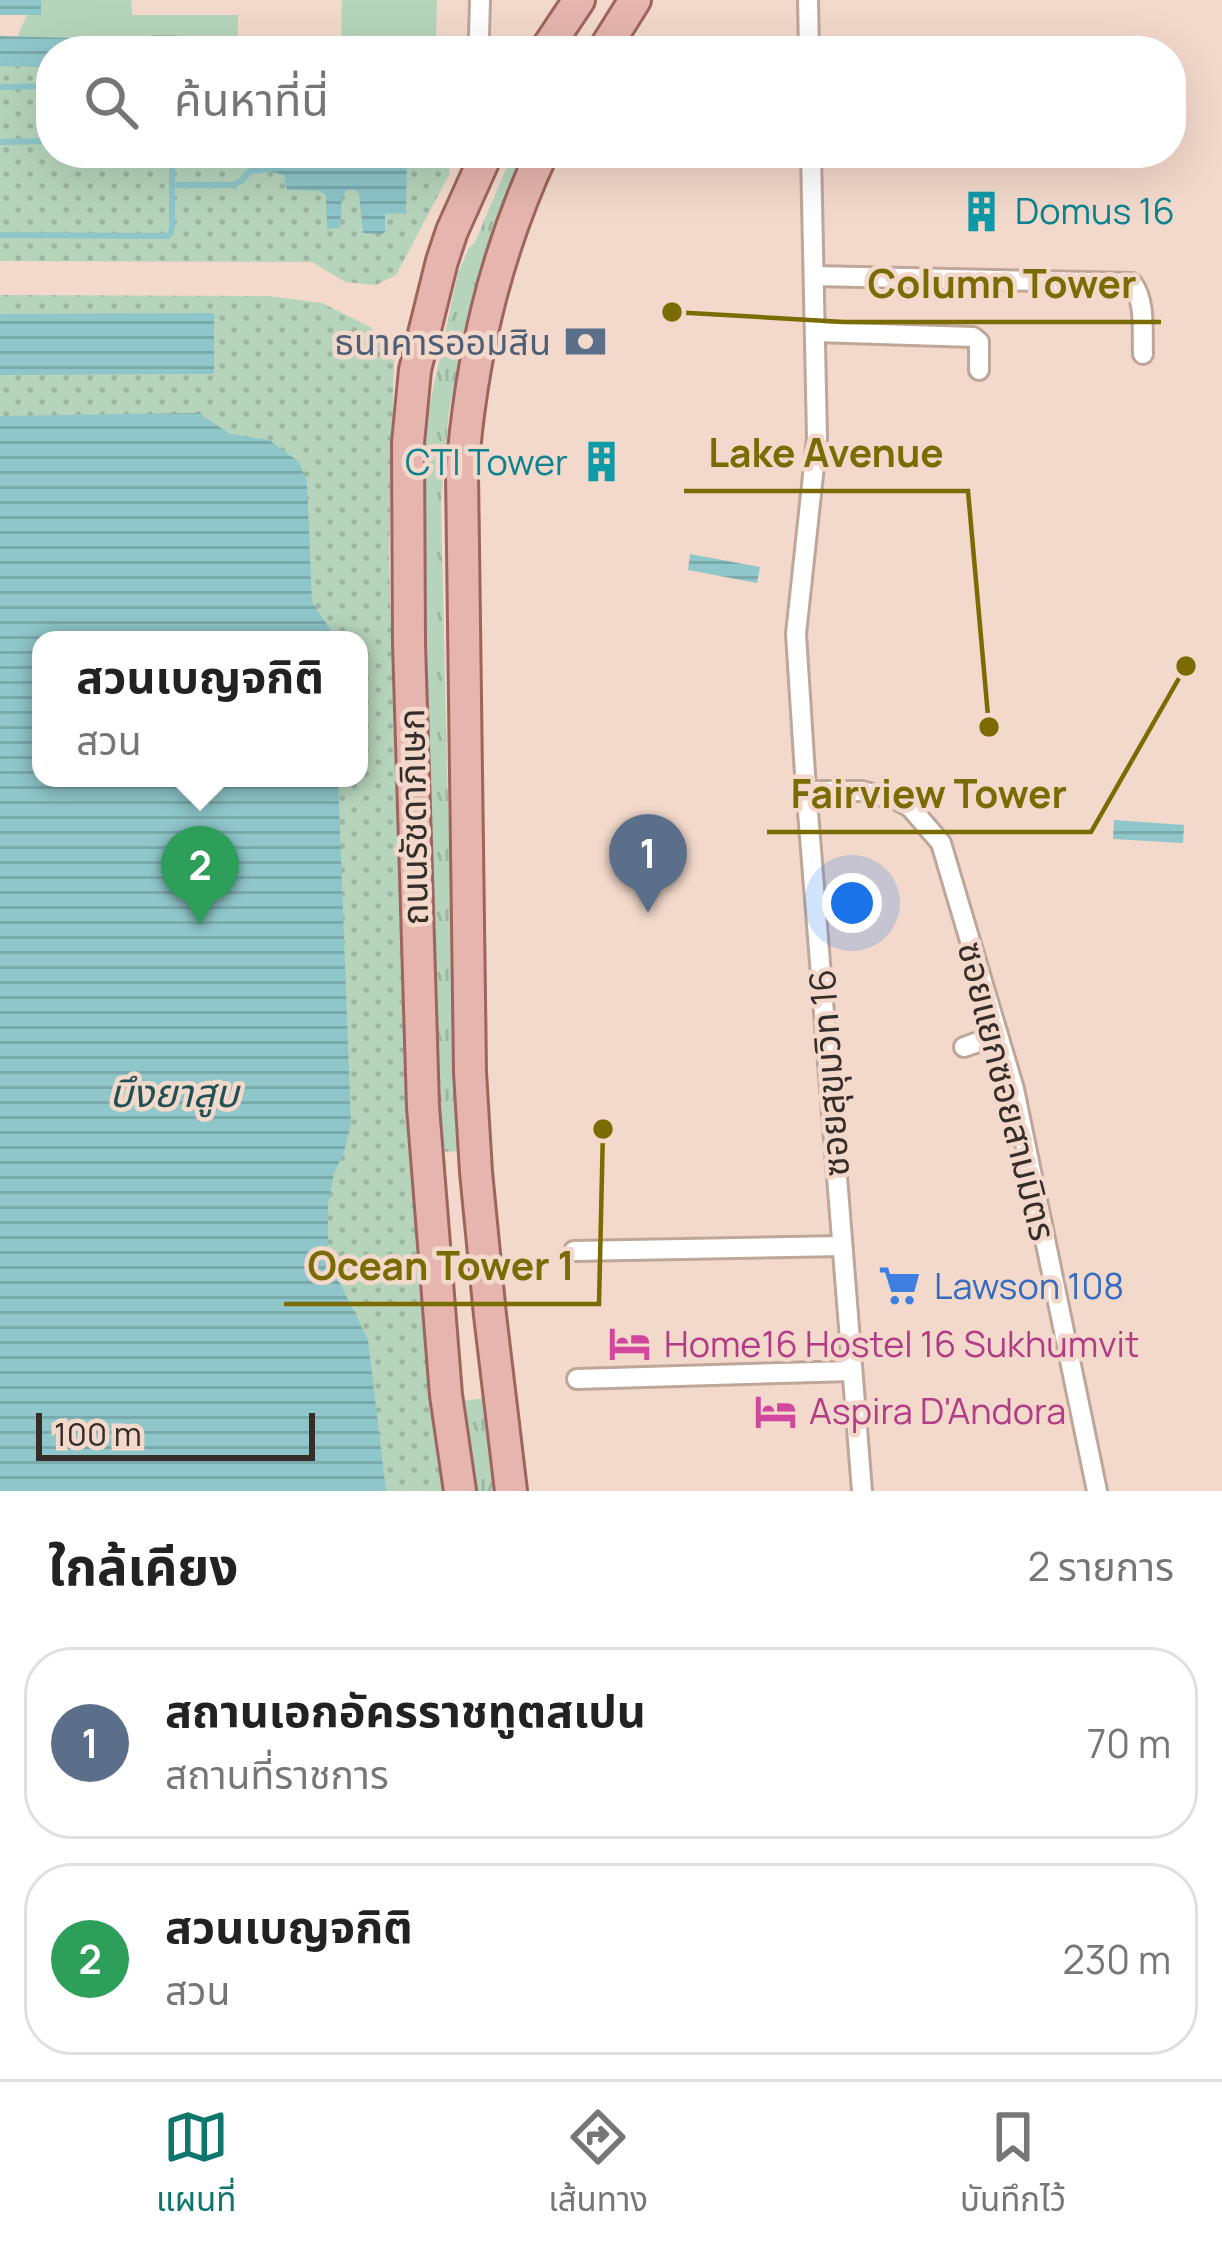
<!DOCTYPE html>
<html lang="th">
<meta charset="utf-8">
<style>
:root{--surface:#fff;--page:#f2f2f2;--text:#222;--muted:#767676;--line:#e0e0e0;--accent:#0f766e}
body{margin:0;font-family:Manrope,"Noto Sans Thai",sans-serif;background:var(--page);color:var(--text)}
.scale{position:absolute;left:36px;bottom:30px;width:279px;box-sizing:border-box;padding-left:12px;border:6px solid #362d28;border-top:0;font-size:33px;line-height:42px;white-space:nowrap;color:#362d28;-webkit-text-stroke:9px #f2d9cb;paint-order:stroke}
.you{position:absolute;left:852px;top:903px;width:42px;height:42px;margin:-30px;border:9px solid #fff;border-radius:50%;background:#1a73e8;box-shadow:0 0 0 18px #1a73e833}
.badge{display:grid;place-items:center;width:78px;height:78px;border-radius:50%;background:var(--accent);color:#fff;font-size:39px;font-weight:700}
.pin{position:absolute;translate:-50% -99px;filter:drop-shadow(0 3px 6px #0008)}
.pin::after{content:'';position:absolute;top:63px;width:42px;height:36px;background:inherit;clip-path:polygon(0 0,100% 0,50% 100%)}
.popup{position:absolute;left:32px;top:631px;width:336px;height:156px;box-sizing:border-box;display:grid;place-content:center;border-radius:24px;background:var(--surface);filter:drop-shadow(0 3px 9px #0005);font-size:39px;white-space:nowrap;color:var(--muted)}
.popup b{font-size:45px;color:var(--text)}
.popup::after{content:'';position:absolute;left:50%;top:100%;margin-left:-24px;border:24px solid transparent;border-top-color:var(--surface)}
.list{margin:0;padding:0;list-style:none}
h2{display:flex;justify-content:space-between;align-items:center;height:156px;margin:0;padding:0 48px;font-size:51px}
h2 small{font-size:39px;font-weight:400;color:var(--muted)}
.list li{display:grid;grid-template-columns:78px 1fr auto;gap:36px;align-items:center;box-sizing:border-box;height:192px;margin:0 24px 24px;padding:0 24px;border:3px solid var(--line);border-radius:48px}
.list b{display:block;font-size:45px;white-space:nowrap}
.list p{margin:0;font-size:39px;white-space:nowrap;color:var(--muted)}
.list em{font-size:39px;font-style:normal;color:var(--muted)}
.icon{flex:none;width:66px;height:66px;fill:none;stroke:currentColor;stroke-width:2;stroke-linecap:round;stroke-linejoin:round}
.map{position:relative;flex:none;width:1222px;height:1491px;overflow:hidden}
.search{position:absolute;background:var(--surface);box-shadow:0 12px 48px #0002;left:36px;right:36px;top:36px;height:132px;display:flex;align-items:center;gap:30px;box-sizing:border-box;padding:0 42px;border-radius:48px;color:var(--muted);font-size:45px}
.sheet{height:588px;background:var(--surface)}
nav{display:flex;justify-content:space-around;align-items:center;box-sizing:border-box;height:168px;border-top:3px solid var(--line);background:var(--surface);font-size:33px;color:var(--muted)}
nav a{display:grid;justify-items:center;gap:6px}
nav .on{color:var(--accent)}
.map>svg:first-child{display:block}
.grass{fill:url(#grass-tufts)}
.wetland{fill:url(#wetland-marsh)}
.park{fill:url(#park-dots);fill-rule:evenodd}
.garden{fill:#b6d4bc}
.water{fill:url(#water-rules)}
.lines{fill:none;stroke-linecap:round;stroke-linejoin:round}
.stream{stroke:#8ec6c9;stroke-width:6}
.minor-casing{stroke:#bea698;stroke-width:24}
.primary-casing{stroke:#9e655d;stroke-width:36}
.minor{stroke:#fff;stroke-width:18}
.primary{stroke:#e6b5af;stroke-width:30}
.labels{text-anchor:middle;stroke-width:9;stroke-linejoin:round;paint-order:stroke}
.culture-label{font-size:36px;fill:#0d838f;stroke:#f2d9cb;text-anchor:start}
.service-label{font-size:36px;fill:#4e5e75;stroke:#f2d9cb;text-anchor:end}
.street-label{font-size:36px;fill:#362d28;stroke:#f2d9cb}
.shop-label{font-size:36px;fill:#366cbe;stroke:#f2d9cb;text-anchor:start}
.hotel-label{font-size:36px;fill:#b23c85;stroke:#f2d9cb;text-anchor:start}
.water-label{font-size:39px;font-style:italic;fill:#205154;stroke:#f2d9cb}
.leader{fill:none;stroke:#7b6b03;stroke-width:4.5}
.callout-dot{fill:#7b6b03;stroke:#f2d9cb;stroke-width:4.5}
.callout-label{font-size:39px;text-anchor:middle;font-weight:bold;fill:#7b6b03;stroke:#f2d9cb;stroke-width:9;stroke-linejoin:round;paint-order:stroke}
</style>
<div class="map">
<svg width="1222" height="1491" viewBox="0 0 1222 1491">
<defs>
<pattern id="grass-tufts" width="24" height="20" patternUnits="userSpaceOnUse" patternTransform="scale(3)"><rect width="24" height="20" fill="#b6d4bc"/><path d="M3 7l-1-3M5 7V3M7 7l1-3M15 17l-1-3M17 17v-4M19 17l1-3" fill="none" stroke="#9db6a2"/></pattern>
<pattern id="wetland-marsh" width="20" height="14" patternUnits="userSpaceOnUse" patternTransform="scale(3)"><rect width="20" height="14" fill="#b6d4bc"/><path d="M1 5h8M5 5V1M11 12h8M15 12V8" fill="none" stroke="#9db6a2"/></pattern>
<pattern id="park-dots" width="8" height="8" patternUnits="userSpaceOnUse" patternTransform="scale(3)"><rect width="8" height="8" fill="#b6d4bc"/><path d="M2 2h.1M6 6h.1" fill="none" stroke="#9db6a2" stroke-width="1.8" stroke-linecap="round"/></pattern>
<pattern id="water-rules" width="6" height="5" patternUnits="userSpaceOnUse" patternTransform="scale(3)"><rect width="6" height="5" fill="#8ec6c9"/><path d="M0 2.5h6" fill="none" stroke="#7baaad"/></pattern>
</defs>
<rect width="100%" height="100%" fill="#f2d9cb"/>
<g class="grass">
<polygon points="513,153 531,153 482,264 449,410 441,502 447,773 462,1151 440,1152 424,556 424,465 430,403 458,273 469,248 475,242"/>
<polygon points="484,1398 495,1491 477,1491 464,1401"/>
</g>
<polygon class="wetland" points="131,34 481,41 472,49 131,40"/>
<g class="park">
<polygon points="0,66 51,67 51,153 444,153 450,173 396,275 376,285 345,282 312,262 0,261"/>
<path d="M0 295 267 296 322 303 370 327 394 357 389 561 406 1110 443 1491H0ZM41 640H359V778H41Z"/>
</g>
<g class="garden">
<polygon points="34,0 131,0 132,15 238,15 238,36 132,34 131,40 17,37"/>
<polygon points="342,0 437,0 436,41 341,39"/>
</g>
<g class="water">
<rect x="0" y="0" width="41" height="15"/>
<polygon points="0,36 472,49 468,51 51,51 51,67 0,66"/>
<polygon points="285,153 407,153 406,214 385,213 385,232 382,234 363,233 359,194 355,190 347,190 342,196 340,228 327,229 326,195 320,191 287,190 284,175 272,172 272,164 285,163"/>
<polygon points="214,313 214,374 0,375 0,314"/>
<polygon points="199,413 230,434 269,440 299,462 307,482 312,602 332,632 333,640 41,640 41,778 338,778 351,1124 344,1152 334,1173 328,1205 328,1246 334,1271 368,1340 386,1491 0,1491 0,416"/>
<polygon points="690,554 760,567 757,583 688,570"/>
<polygon points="1114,820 1184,825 1183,843 1113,839"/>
</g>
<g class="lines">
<g class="stream">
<polyline points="0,87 51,86"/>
<polyline points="0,142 51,141"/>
<polyline points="172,185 232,185 241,181 250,171 279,168"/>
<polyline points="0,235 168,236 171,233 172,226 172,153"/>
</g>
<defs>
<g id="minor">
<polyline points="808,0 809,51"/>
<polyline points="479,36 480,0"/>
<polyline points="811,153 817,438 796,634 805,774 862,1491"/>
<path d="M814 276 1132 283C1146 301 1142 332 1143 354"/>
<polyline points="816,332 973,337 979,342 979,370"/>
<polyline points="807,791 862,791 897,800 910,807 941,843 1014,1089 1097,1491"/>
<polyline points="964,1047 998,1035"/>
<polyline points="574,1251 842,1246"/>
<polyline points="577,1379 852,1371"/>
</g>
<g id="primary">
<polyline points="545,51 579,0"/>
<polyline points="603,51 635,0"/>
<polyline points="460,1491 446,1395 423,1107 409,643 408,443 415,370 442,261 452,231 487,153"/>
<path d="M511 1491 490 1315 476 1172 470 1072 462 473C471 359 494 257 542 153"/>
</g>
</defs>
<use href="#minor" class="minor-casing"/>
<use href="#primary" class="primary-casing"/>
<use href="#minor" class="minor"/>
<use href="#primary" class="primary"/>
</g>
<defs>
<symbol id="building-bare" viewBox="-9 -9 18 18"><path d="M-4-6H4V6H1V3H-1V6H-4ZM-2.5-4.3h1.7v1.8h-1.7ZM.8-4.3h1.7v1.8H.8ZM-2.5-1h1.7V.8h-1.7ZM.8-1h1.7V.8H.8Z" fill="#0f9aa8" stroke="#f2d9cb" stroke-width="2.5" paint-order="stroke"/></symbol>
<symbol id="bank-bare" viewBox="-9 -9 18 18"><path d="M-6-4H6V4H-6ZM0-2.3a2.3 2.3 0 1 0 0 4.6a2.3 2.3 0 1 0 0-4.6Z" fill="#5c6f8a" stroke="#f2d9cb" stroke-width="2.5" paint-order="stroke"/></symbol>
<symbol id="supermarket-bare" viewBox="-9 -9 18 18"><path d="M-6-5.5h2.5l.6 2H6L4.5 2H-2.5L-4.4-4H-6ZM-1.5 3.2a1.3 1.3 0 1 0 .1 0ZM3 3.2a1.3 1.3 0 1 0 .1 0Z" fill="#3f7fe0" stroke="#f2d9cb" stroke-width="2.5" paint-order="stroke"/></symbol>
<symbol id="hotel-bare" viewBox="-9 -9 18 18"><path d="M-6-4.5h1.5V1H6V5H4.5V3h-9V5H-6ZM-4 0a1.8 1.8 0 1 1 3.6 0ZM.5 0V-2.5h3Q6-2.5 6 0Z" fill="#d1479c" stroke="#f2d9cb" stroke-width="2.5" paint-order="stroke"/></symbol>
</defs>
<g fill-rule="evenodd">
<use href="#building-bare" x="952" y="182" width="59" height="59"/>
<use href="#bank-bare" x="556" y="312" width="59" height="59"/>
<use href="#building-bare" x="572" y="432" width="59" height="59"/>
<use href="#supermarket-bare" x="870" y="1256" width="59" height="59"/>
<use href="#hotel-bare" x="600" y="1314" width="59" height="59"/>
<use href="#hotel-bare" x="746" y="1382" width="59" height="59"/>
</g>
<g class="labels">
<g class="culture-label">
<text x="1015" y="224">Domus 16</text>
<text x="568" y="475" text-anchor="end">CTI Tower</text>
</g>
<g class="service-label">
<text x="551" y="355">ธนาคารออมสิน</text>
</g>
<g class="street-label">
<text transform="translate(413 817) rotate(-91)" y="13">ถนนรัชดาภิเษก</text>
<text transform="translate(829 1073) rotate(-94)" y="13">ซอยสุขุมวิท 16</text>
<text transform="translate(1007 1091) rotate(76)" y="13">ซอยแยกซอยสามมิตร</text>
</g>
<g class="shop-label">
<text x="934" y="1299">Lawson 108</text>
</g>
<g class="hotel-label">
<text x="664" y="1357">Home16 Hostel 16 Sukhumvit</text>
<text x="809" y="1424">Aspira D'Andora</text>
</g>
<g class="water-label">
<text x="174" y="1107">บึงยาสูบ</text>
</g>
</g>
<path class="leader" d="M672 312L844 322H1161M989 727L968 491H684M1186 666L1091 832H767M603 1129L599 1304H284"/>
<g class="callout-dot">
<circle cx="672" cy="312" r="12"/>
<circle cx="989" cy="727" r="12"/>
<circle cx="1186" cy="666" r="12"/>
<circle cx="603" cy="1129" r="12"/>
</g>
<g class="callout-label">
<text x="1002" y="298">Column Tower</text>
<text x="826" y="467">Lake Avenue</text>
<text x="929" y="808">Fairview Tower</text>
<text x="441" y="1280">Ocean Tower 1</text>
</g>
</svg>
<div class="scale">100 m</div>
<div class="you"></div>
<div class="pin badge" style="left:648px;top:913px;background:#5c6f8a">1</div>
<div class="pin badge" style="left:200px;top:925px;background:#2e9e5b">2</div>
<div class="popup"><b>สวนเบญจกิติ</b>สวน</div>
<div class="search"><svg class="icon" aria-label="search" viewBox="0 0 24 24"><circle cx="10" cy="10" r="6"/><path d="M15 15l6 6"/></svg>ค้นหาที่นี่</div>
</div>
<section class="sheet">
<h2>ใกล้เคียง<small>2 รายการ</small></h2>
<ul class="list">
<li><span class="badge" style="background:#5c6f8a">1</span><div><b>สถานเอกอัครราชทูตสเปน</b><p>สถานที่ราชการ</p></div><em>70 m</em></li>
<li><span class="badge" style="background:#2e9e5b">2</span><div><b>สวนเบญจกิติ</b><p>สวน</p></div><em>230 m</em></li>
</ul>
</section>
<nav>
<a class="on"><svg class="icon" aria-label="map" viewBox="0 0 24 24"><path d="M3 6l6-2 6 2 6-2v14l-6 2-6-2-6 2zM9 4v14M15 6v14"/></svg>แผนที่</a>
<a><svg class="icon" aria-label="directions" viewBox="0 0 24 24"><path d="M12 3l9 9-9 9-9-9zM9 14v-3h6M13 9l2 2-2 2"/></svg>เส้นทาง</a>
<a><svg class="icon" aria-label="saved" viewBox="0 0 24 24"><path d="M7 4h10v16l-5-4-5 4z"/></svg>บันทึกไว้</a>
</nav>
